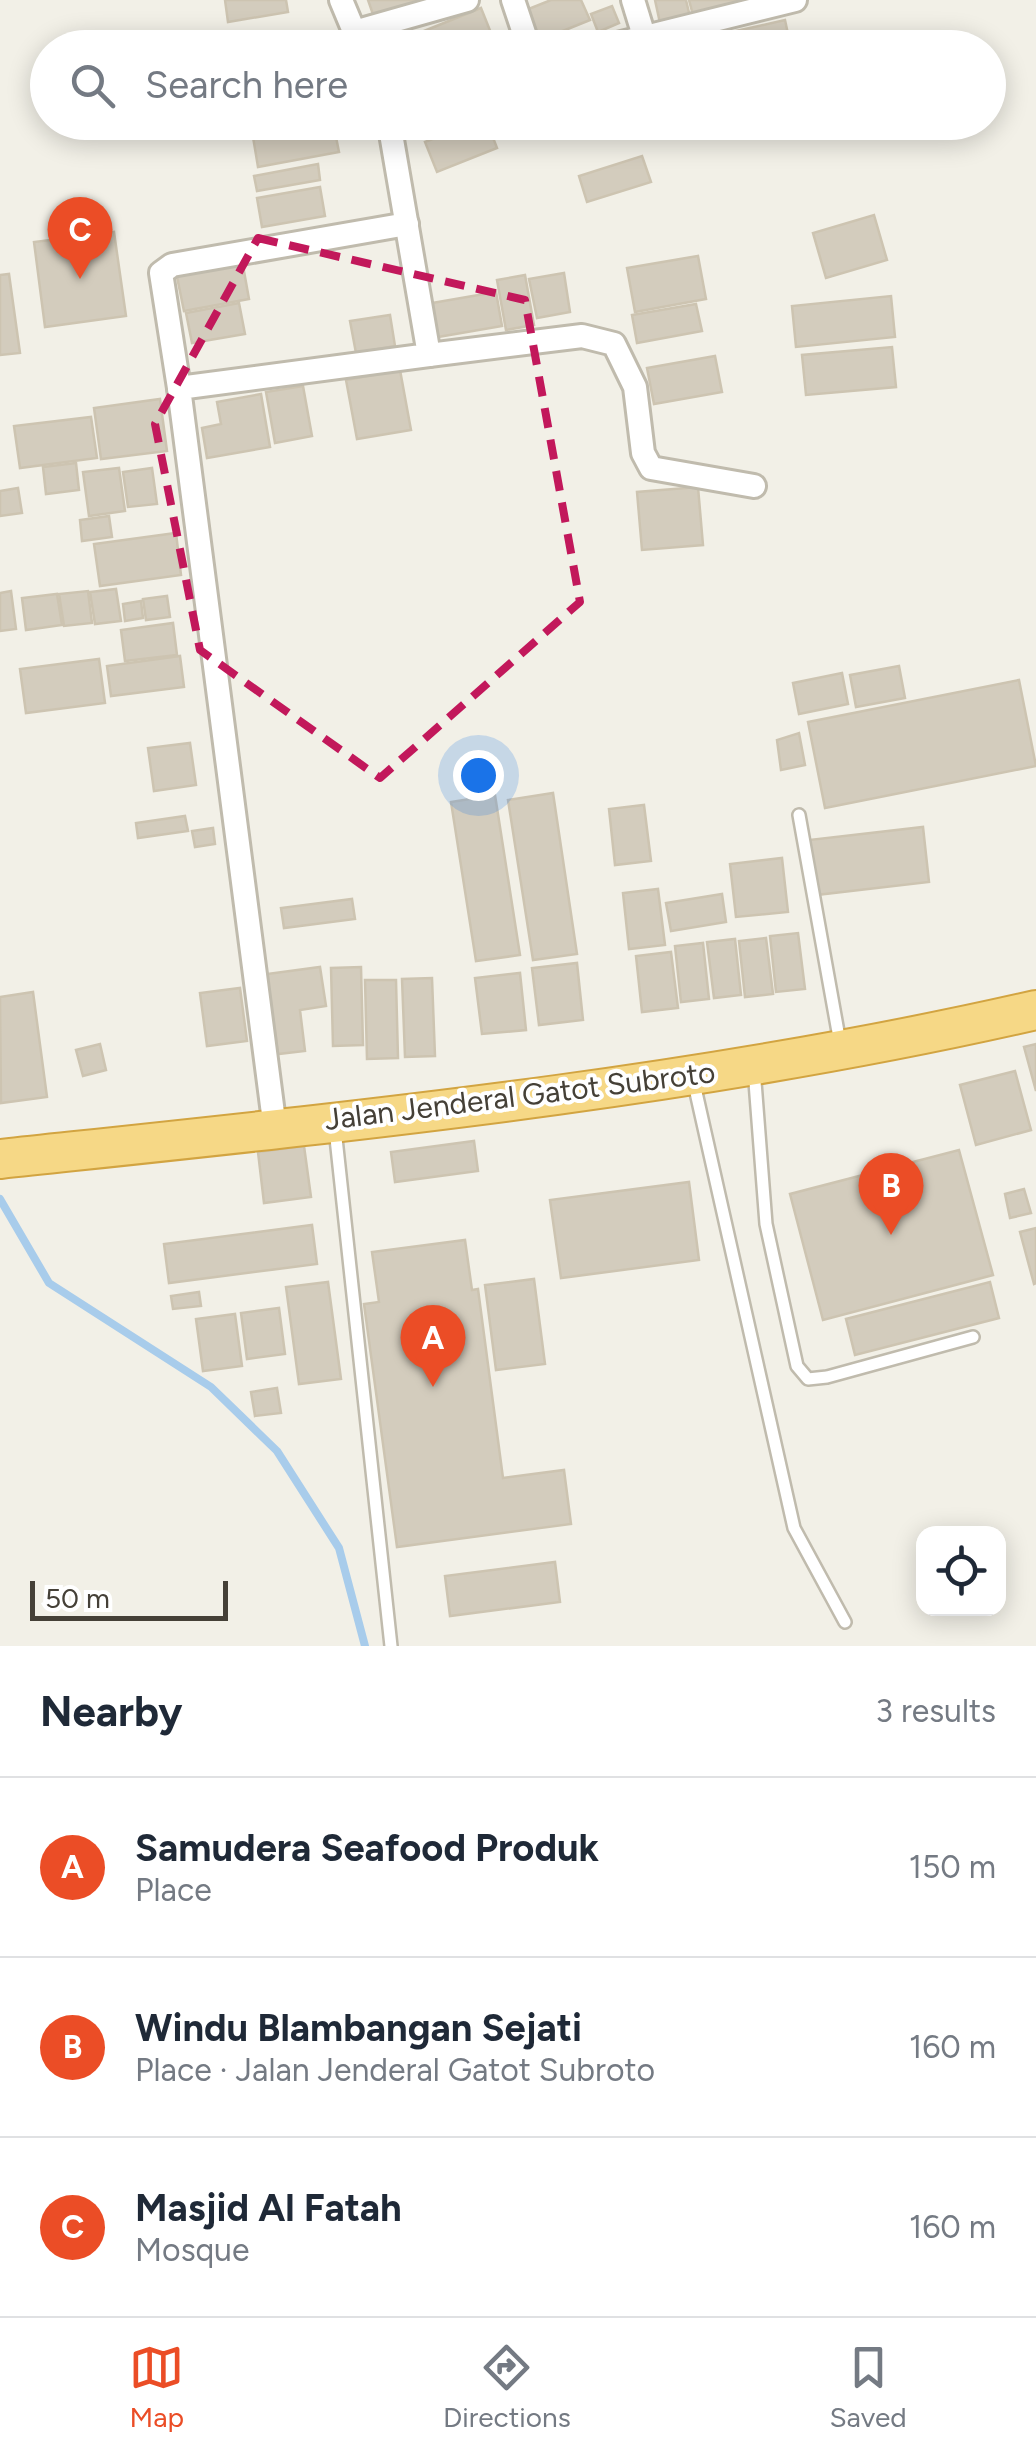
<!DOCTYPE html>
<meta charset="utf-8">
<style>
:root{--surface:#fff;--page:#f2f2f3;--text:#1f2937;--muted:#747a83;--line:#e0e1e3;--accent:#eb4d26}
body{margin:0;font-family:Figtree,sans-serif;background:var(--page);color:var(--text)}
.controls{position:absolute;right:30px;bottom:30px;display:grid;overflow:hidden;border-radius:20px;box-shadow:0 5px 25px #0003}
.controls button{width:90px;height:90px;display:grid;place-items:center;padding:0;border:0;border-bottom:2px solid var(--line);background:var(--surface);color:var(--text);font:50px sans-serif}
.scale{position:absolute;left:30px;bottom:25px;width:198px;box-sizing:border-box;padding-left:10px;border:5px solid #454037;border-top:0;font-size:28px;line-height:35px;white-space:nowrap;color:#454037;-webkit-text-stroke:8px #fff;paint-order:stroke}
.you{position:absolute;left:478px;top:775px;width:35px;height:35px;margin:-25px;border:8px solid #fff;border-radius:50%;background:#1a73e8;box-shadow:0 0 0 15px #1a73e833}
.badge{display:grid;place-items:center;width:65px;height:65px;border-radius:50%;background:var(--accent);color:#fff;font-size:32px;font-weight:700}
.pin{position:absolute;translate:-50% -82px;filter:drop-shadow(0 2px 5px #0008)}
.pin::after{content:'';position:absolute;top:52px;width:35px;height:30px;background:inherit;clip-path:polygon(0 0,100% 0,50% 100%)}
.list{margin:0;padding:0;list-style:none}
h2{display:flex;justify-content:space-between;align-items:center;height:130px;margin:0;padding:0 40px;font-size:42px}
h2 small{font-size:32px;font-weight:400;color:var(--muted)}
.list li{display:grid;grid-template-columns:65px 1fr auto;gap:30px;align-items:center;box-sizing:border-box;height:180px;padding:0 40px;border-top:2px solid var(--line)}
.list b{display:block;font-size:38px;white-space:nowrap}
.list p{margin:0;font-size:32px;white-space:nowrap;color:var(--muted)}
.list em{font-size:32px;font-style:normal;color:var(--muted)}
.icon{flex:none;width:55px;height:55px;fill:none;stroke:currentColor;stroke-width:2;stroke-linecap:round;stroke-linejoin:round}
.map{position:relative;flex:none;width:1036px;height:1646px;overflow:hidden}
.search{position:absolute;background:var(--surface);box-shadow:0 5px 25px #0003;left:30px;right:30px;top:30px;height:110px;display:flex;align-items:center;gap:25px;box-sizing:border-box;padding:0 35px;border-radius:55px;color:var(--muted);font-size:38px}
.sheet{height:670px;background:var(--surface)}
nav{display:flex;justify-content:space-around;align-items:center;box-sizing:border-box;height:140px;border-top:2px solid var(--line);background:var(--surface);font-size:28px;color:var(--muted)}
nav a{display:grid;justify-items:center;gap:5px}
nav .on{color:var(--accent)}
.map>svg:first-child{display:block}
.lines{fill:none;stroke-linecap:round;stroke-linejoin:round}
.stream{stroke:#a8cceb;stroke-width:8}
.building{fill:#d3ccbd;stroke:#cdc4b1;stroke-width:2.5}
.service-casing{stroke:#c0bbad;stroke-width:16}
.minor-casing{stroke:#c0bbad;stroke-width:28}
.trunk-casing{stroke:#d2a441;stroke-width:42}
.service{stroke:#fff;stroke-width:11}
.minor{stroke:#fff;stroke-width:22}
.trunk{stroke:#f6d886;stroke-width:38}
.marked{fill:none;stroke:#c2185b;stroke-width:8;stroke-dasharray:20 12;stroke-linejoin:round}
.labels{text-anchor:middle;stroke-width:8;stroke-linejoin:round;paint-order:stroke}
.street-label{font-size:30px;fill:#454037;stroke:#fff}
</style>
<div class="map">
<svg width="1036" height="1646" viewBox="0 0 1036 1646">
<rect width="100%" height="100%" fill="#f2f0e7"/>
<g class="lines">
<polyline class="stream" points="0,1199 49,1283 211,1387 277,1451 339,1548 365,1646"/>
</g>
<g class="building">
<polygon points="225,0 286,0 288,12 228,22"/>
<polygon points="368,0 425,0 375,20"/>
<polygon points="551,0 581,0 590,20 533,43 521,12"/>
<polygon points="655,0 686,0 690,17 660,23"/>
<polygon points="689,0 744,0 744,4 693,15"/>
<polygon points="612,6 619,23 598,32 591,14"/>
<polygon points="481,8 497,48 382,48"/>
<polygon points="785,20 791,48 739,48 736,31"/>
<polygon points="255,122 315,122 257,133"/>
<polygon points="333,122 339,152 258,167 253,137"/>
<polygon points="475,122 487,122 497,148 437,172 425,142"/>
<polygon points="642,156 651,182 587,202 579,176"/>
<polygon points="318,164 320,180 257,191 254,176"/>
<polygon points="320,187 325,216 262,227 257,198"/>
<polygon points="874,215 887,260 826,278 813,233"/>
<polygon points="114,232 126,316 45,327 34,242"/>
<polygon points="698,256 706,299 635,312 627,268"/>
<polygon points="242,260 249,299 184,311 176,272"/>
<polygon points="564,273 570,312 537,318 529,279"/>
<polygon points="9,274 20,353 0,355 0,275"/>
<polygon points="525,275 534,325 506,330 497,280"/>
<polygon points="496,292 502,326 438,337 432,303"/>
<polygon points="891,296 895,337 796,347 792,306"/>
<polygon points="239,303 245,334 192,343 186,313"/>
<polygon points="696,304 702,331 637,343 632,315"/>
<polygon points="390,315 395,346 356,353 350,321"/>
<polygon points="892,347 896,387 806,395 802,355"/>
<polygon points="715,356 722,392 654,404 647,368"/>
<polygon points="400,370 411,430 357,439 346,380"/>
<polygon points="303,386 312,436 275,443 266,392"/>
<polygon points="261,394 270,447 207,458 202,428 221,424 217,402"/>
<polygon points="160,399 167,451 101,459 94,408"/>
<polygon points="91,417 97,458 20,468 14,426"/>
<polygon points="76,463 79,490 46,494 43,467"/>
<polygon points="119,468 125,511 89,516 83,472"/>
<polygon points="152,468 157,504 128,507 123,472"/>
<polygon points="698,487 703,545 642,550 637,492"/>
<polygon points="18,488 22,513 0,516 0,491"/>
<polygon points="109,516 112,537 82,541 80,520"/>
<polygon points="176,533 181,575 100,586 94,544"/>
<polygon points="116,589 121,621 95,624 90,592"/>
<polygon points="11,591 16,629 0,631 0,593"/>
<polygon points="88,591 92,623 64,626 59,594"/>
<polygon points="57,594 62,625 26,630 22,598"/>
<polygon points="167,596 170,617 146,620 143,599"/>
<polygon points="141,601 143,618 125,621 123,604"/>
<polygon points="173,623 177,655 125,661 121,630"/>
<polygon points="180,656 184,687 111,696 107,666"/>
<polygon points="99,659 105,703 26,713 20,669"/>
<polygon points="899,666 905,698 856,707 850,675"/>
<polygon points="842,673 848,704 799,714 793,683"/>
<polygon points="1019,680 1036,766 825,808 808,722"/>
<polygon points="799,733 805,765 781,770 777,740"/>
<polygon points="190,743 196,785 154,791 148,748"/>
<polygon points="553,793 577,954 533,960 508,800"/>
<polygon points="495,795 520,955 476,961 451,802"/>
<polygon points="644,805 651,861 615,865 609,809"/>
<polygon points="185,816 188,831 138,838 136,823"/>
<polygon points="923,827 929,882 816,895 809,840"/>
<polygon points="213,828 215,844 195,847 192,831"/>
<polygon points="782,858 788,912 736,917 730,864"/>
<polygon points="658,889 665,945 629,949 623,893"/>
<polygon points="722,894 726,922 671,931 666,903"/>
<polygon points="352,899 355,919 284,928 281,908"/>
<polygon points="798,933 805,989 776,992 770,936"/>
<polygon points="766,938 773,994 745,997 739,941"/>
<polygon points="735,939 741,995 714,998 707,942"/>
<polygon points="703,943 709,999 681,1002 675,946"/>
<polygon points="671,952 678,1008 642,1012 636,956"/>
<polygon points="577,963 583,1020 539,1025 532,968"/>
<polygon points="320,967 326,1006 300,1010 305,1051 278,1054 267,974"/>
<polygon points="361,967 363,1045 333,1046 331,968"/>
<polygon points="520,973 526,1030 482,1034 475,978"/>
<polygon points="432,978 435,1056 405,1057 402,979"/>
<polygon points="365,980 396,980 398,1058 367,1059"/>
<polygon points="240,988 247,1041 207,1046 200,993"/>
<polygon points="33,992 47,1097 1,1103 0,997"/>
<polygon points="100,1044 106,1070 83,1076 76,1050"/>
<polygon points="1036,1044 1036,1091 1024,1047"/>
<polygon points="1015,1071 1031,1130 976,1145 960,1085"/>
<polygon points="474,1141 478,1171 395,1182 391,1152"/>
<polygon points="304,1146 311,1197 264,1203 258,1152"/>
<polygon points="959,1150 993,1275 823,1320 790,1194"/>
<polygon points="689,1182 699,1260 561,1278 550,1200"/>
<polygon points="1024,1189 1031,1213 1010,1218 1005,1194"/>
<polygon points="312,1225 317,1264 169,1283 164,1244"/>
<polygon points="1036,1228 1036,1283 1034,1284 1020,1232"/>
<polygon points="465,1240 472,1290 478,1289 503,1478 564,1470 571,1524 397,1547 364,1304 379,1302 372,1252"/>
<polygon points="534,1279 545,1364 496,1370 485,1285"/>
<polygon points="328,1282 341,1379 299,1384 286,1287"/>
<polygon points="990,1282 999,1318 855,1355 846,1319"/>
<polygon points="199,1292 201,1306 173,1309 171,1296"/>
<polygon points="279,1308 285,1354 247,1359 241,1313"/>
<polygon points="235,1314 242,1366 203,1371 196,1319"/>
<polygon points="277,1388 281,1413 255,1416 251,1392"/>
<polygon points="555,1562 560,1602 450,1616 445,1576"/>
</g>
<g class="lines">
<defs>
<g id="service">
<polyline points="799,815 840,1043"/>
<polyline points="754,1069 766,1224 797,1366 808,1379 827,1377 973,1337"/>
<polyline points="693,1079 794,1528 845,1622"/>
<polyline points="335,1129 391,1646"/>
</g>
<g id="minor">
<polyline points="341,0 361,48"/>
<polyline points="513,0 529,48"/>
<polyline points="633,0 644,36"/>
<polyline points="354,32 467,0"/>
<polyline points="601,48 795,0"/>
<polyline points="429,355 582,336 614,344 635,387 643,453 651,468 754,486"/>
<polyline points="179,388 161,273 172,265 407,224"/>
<polyline points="275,1129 179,388 429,355 389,122"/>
</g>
<path id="trunk" d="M0 1159C346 1122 696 1088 1036 1010"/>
</defs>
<use href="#service" class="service-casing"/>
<use href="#minor" class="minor-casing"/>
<use href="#trunk" class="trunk-casing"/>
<use href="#service" class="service"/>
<use href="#minor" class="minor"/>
<use href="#trunk" class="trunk"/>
</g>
<path class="marked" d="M258 238 525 300 580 602 380 778 200 650 155 424Z"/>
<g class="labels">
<g class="street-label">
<text transform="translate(520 1096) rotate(-7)" y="10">Jalan Jenderal Gatot Subroto</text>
</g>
</g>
</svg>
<div class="controls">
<button><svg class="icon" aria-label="locate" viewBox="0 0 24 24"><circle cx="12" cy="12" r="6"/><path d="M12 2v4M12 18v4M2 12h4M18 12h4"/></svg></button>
</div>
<div class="scale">50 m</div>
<div class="you"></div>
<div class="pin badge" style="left:433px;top:1387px">A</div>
<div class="pin badge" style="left:891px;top:1235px">B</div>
<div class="pin badge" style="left:80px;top:279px">C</div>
<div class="search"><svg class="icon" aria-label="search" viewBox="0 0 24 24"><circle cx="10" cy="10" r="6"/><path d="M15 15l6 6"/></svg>Search here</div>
</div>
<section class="sheet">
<h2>Nearby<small>3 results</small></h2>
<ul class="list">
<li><span class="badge">A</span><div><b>Samudera Seafood Produk</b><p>Place</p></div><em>150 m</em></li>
<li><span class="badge">B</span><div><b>Windu Blambangan Sejati</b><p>Place · Jalan Jenderal Gatot Subroto</p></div><em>160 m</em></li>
<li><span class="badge">C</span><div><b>Masjid Al Fatah</b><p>Mosque</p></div><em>160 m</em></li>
</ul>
</section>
<nav>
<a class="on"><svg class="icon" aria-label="map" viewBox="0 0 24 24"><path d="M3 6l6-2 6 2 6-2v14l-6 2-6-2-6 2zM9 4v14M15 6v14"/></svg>Map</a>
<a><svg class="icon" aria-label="directions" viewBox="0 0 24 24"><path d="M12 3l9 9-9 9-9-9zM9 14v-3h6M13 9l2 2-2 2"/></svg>Directions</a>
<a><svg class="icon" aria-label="saved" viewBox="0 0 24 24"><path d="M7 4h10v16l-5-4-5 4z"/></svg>Saved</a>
</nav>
